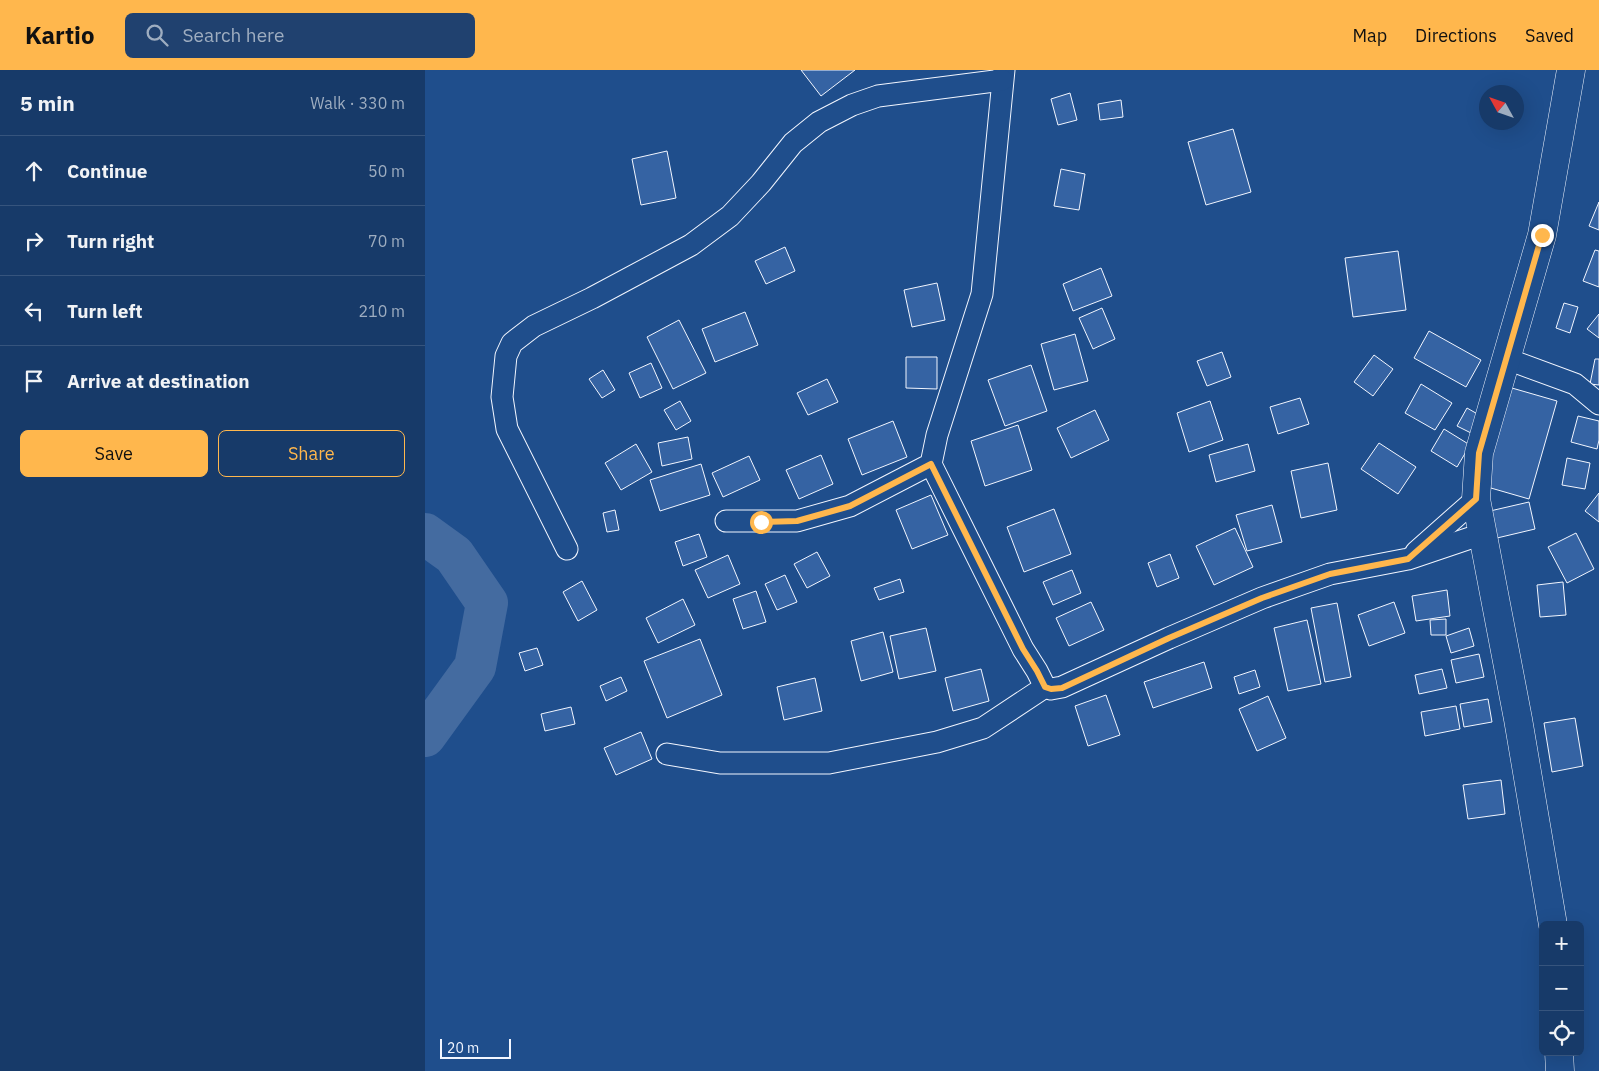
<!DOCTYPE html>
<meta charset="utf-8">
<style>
:root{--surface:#173a69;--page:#20416f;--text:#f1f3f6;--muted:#9eadc0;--line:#36547d;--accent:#ffb74d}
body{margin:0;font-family:"IBM Plex Sans",sans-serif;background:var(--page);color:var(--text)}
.controls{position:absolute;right:15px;bottom:15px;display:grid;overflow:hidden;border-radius:8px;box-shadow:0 5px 20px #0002}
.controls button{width:45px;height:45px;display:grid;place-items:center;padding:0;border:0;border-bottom:1px solid var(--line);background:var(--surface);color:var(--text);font:25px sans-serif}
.compass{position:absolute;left:1054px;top:15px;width:45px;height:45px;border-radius:50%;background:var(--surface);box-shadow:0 5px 20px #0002;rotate:310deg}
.scale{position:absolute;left:15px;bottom:12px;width:71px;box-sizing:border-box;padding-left:5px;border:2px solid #f2f6ff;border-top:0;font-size:14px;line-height:18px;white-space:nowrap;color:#f2f6ff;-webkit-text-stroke:4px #1f4e8c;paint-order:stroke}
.stop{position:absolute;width:15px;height:15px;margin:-11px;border:4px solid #ffb74d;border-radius:50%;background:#fff}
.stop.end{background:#ffb74d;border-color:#fff;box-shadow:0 1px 5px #0008}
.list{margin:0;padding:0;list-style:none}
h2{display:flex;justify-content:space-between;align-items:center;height:65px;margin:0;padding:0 20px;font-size:21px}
h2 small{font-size:16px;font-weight:400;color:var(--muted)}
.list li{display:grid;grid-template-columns:32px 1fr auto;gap:15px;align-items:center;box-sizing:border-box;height:70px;padding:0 20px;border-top:1px solid var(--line)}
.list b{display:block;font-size:19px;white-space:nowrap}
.list em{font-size:16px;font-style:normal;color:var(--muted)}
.actions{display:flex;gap:10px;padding:15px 20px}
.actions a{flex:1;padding:11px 0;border:1px solid var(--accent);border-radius:8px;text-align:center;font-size:18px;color:var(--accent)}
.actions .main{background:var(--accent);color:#111}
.icon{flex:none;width:28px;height:28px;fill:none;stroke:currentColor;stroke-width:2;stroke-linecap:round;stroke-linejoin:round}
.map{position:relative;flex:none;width:1174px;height:1001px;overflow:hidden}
header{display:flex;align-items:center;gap:30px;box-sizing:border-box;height:70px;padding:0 25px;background:var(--accent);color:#111}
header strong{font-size:24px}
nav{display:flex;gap:28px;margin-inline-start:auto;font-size:18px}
.search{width:350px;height:45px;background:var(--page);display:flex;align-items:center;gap:12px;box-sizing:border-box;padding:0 18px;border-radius:8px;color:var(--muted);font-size:19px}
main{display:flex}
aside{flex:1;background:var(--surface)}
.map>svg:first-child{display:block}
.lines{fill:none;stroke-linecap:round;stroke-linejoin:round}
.river{stroke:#446ba0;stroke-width:42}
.building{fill:#3563a3;stroke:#f2f6ff}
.street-casing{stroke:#f2f6ff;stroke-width:23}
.secondary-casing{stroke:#f2f6ff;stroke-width:29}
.street{stroke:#1f4e8c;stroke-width:21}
.secondary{stroke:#1f4e8c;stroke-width:28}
.route{stroke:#ffb74d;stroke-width:6}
</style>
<header>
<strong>Kartio</strong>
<div class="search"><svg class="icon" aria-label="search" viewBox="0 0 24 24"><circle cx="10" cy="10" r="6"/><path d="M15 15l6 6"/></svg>Search here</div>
<nav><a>Map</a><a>Directions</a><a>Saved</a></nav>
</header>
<main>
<aside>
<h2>5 min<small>Walk · 330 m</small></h2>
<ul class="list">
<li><svg class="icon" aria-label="ahead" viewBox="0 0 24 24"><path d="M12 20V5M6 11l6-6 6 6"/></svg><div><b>Continue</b></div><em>50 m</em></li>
<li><svg class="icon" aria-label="right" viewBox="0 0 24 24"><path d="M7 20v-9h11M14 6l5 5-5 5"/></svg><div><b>Turn right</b></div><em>70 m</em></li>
<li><svg class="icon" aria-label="left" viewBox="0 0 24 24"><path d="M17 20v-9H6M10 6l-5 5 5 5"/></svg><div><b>Turn left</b></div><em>210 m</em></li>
<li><svg class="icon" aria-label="arrive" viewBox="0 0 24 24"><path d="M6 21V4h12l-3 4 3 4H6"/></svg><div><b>Arrive at destination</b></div></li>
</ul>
<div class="actions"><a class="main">Save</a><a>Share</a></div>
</aside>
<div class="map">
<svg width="1174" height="1001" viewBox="0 0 1174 1001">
<rect width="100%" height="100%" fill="#1f4e8c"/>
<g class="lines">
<polyline class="river" points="0,464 29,485 62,533 50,597 0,666"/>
</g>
<g class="building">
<polygon points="376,0 430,0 396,26"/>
<polygon points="645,23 652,50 633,55 626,29"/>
<polygon points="696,30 698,47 675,50 673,34"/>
<polygon points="808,59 826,122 781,135 763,72"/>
<polygon points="242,81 251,128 216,135 207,89"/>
<polygon points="636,99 660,104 654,140 629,136"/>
<polygon points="1174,132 1174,160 1164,156"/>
<polygon points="360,177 370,201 341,214 330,191"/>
<polygon points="1170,180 1174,181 1174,217 1158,211"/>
<polygon points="973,181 981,240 928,247 920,188"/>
<polygon points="676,198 687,226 648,241 638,214"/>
<polygon points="512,213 520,250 487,257 479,220"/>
<polygon points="1139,233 1153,237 1145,263 1131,258"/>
<polygon points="677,238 690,269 668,279 654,248"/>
<polygon points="320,242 333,275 290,292 277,259"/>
<polygon points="1174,244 1174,268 1162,259"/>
<polygon points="254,250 281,303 248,319 222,267"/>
<polygon points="1004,261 1056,290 1041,317 989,288"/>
<polygon points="650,264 663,311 629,320 616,274"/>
<polygon points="797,282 806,307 782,316 772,291"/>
<polygon points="949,285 968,299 948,326 929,312"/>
<polygon points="481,287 512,287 512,319 481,318"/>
<polygon points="1170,289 1174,289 1174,315 1165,314"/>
<polygon points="226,293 237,318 215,328 204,303"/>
<polygon points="606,295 622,341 580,356 563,310"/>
<polygon points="178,300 190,320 177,328 164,309"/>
<polygon points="402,309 413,332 383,345 372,323"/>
<polygon points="996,314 1027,333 1010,360 980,343"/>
<polygon points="1080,316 1132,331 1104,429 1052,414"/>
<polygon points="875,328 884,354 853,364 845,337"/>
<polygon points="255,331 266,351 251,360 239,340"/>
<polygon points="785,331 798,370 764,382 752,343"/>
<polygon points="1042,338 1056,346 1046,363 1032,356"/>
<polygon points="670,340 684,370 646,388 632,358"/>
<polygon points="1153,346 1174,351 1174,370 1172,379 1146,372"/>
<polygon points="468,351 482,387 437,405 423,369"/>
<polygon points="593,355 607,400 560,416 546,371"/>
<polygon points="1019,359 1045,375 1032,397 1006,381"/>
<polygon points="263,367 267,389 237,396 233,373"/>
<polygon points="954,373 991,397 973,424 936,399"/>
<polygon points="211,374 227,402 196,420 180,393"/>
<polygon points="823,374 830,401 791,412 784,385"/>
<polygon points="396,385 408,414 374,429 361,400"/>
<polygon points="324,386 335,410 298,427 287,403"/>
<polygon points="1142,388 1165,393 1160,419 1137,415"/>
<polygon points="903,393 912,440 876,448 866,401"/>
<polygon points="276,394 285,425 235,441 225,410"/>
<polygon points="1174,423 1174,452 1160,441"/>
<polygon points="506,425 523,465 487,479 471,440"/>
<polygon points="1104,432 1110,459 1072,468 1065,441"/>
<polygon points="847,435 857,472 822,481 811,445"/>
<polygon points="629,439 646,484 599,502 582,457"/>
<polygon points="190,440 194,460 182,462 178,443"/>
<polygon points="810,458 828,497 789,515 771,476"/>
<polygon points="1151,463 1169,499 1142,513 1123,477"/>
<polygon points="274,464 282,487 258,496 250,472"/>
<polygon points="392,482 405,506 382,518 369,494"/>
<polygon points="745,484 754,508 732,517 723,493"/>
<polygon points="303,485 315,514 283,528 270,500"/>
<polygon points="647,500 656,523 628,535 618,512"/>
<polygon points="360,505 372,532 352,540 340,514"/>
<polygon points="475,509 479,522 454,530 449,518"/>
<polygon points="157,511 172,540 153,551 138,522"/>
<polygon points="1138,512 1141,545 1115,547 1112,515"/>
<polygon points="1022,520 1025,546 991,551 987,526"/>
<polygon points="331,521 341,552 318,559 308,529"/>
<polygon points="258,529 270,555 233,573 221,548"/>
<polygon points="666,532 679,560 644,576 631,548"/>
<polygon points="969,532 980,563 944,576 933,545"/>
<polygon points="912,533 926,607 900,612 886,538"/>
<polygon points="1021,549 1021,565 1006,565 1005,550"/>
<polygon points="882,550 896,614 863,621 849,558"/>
<polygon points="501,558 511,601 474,609 465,566"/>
<polygon points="1044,558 1049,576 1026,583 1021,566"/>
<polygon points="458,562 468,602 436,611 426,571"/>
<polygon points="275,569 297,625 242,648 219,591"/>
<polygon points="112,578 118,595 100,601 94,583"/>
<polygon points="1054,584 1059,607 1031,613 1026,590"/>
<polygon points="779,592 787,618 728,638 719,612"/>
<polygon points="556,599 564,631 528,641 520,608"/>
<polygon points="1017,599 1022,618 994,624 990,605"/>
<polygon points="830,600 835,617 814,624 809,607"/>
<polygon points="196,607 202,621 181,631 175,616"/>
<polygon points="390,608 397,641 359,650 352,617"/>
<polygon points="681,625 695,665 663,676 650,636"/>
<polygon points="843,626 861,668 832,681 814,639"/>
<polygon points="1063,629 1067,652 1039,657 1035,634"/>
<polygon points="1031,636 1035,659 1000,666 996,642"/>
<polygon points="146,637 150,654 120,661 116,644"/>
<polygon points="1150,648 1158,696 1127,702 1119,653"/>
<polygon points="216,662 227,689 191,705 179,678"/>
<polygon points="1076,710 1080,744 1043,749 1038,715"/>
</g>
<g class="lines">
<defs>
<g id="street">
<polyline points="1082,289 1150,314 1174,334"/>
<polyline points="506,394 598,579 612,601 620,617 626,619 637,617 744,568 837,528 905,504 983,489 1057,464"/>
<polyline points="301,451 372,451 425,436 506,394 512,365 557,224 579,0"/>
<polyline points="142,479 82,359 77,327 81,286 87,273 109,256 167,228 266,175 305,146 336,113 368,73 394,52 427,35 453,26 577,10"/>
<polyline points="991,482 1051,429"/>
<polyline points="242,684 295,693 404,693 512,672 558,658 620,617"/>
</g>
<g id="secondary">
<polyline points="1128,855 1093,649 1051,429 1054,383 1117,165 1146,0"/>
<polyline points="1134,982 1135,1001"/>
</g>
</defs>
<use href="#street" class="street-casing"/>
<use href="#secondary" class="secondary-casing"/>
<use href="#street" class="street"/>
<use href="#secondary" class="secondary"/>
</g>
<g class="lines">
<polyline class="route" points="336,452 372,451 425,436 506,394 598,579 612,601 620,617 626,619 637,618 744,568 837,528 905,504 983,489 1051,429 1054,383 1117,165"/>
</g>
</svg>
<div class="controls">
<button>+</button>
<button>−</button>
<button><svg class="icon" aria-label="locate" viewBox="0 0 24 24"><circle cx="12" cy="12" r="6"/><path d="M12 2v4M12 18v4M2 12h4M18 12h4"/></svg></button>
</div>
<svg class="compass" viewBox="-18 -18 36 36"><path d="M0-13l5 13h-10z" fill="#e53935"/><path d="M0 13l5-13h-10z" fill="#9eadc0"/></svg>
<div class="scale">20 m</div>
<div class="stop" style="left:336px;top:452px"></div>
<div class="stop end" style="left:1117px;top:165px"></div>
</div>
</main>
